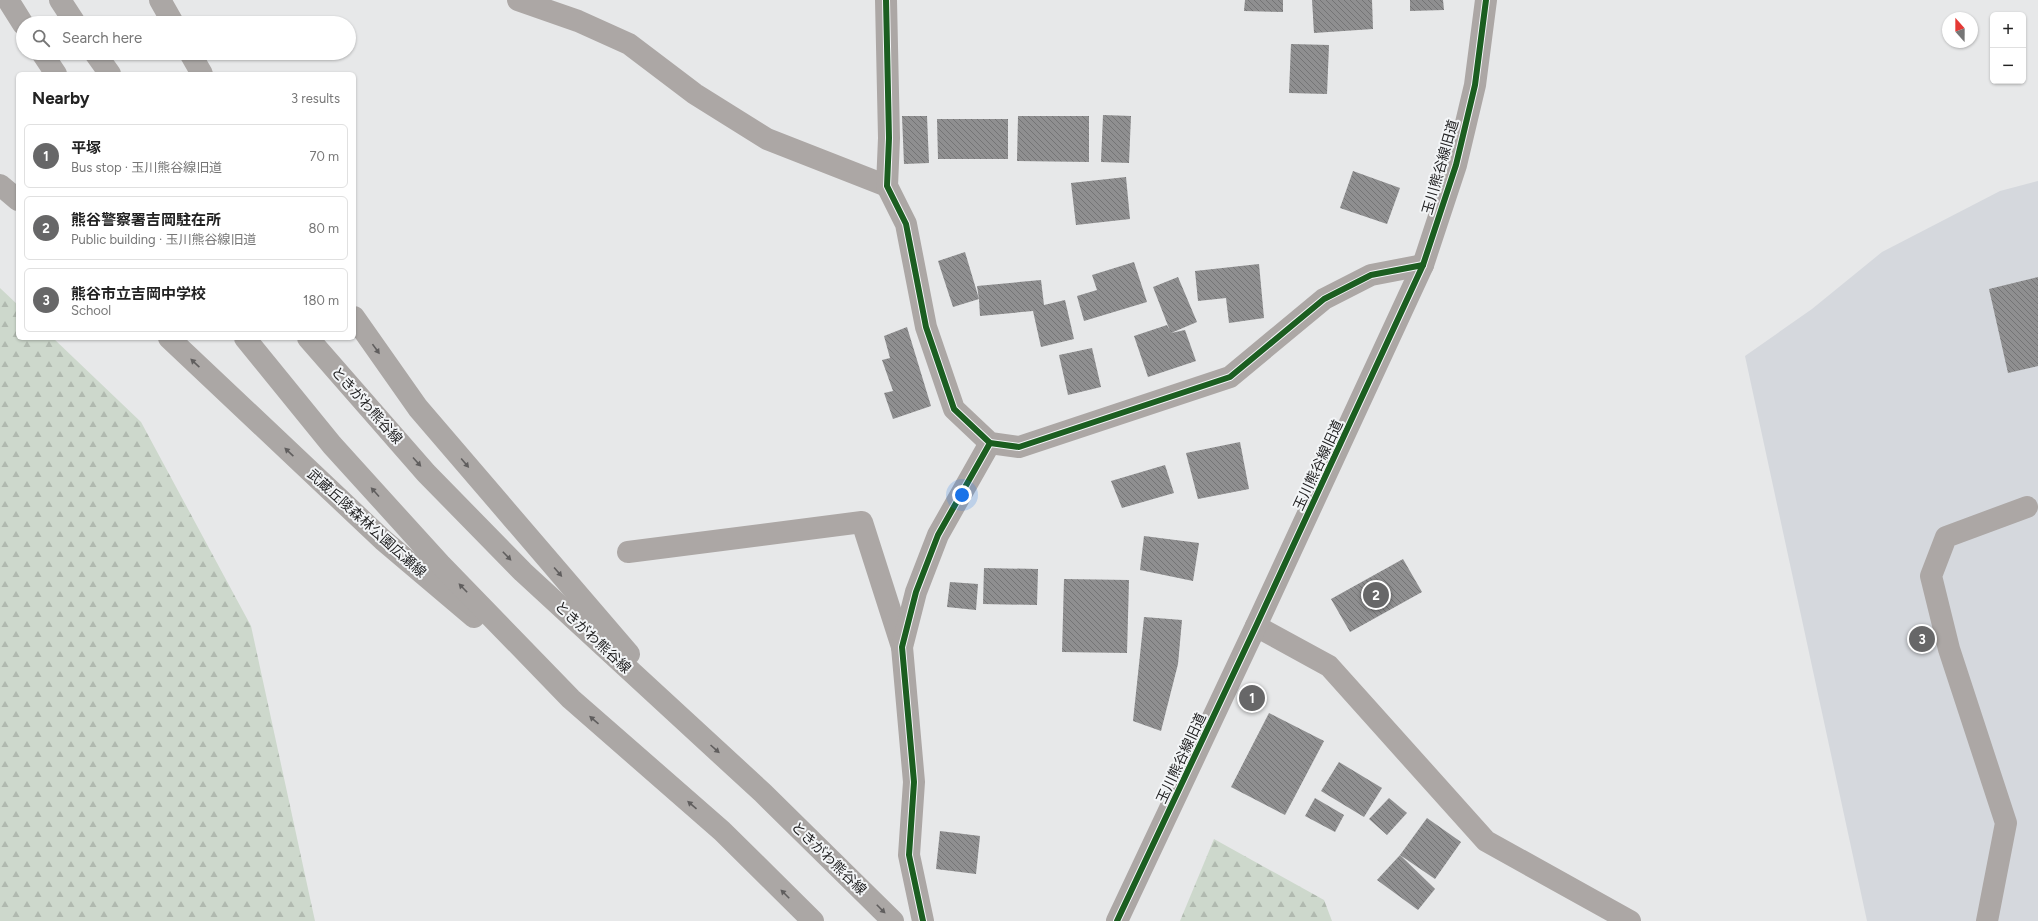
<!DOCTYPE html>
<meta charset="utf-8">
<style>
:root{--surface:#fff;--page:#f6f6f6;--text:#222;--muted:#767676;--line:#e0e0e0;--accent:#676768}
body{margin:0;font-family:Figtree,"Noto Sans JP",sans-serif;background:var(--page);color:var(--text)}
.controls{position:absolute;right:12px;top:12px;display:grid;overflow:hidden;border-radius:6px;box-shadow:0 1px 3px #0004}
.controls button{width:36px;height:36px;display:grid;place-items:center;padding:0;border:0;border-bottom:1px solid var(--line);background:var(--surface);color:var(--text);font:20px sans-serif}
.compass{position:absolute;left:1942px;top:12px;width:36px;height:36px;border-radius:50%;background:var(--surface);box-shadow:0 1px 3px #0004;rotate:339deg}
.you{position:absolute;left:962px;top:495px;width:14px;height:14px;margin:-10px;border:3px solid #fff;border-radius:50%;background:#1a73e8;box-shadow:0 0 0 6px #1a73e833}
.badge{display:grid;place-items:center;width:26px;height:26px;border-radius:50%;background:var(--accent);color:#fff;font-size:13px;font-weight:700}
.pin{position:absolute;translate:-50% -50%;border:2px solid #fff;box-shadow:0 1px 4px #0006}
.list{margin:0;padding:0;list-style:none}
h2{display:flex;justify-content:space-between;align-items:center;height:52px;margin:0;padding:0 16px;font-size:17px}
h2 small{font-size:13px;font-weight:400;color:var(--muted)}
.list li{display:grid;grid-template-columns:26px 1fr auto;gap:12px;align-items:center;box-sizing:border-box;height:64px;margin:0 8px 8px;padding:0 8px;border:1px solid var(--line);border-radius:6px}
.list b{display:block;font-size:15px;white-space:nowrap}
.list p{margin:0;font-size:13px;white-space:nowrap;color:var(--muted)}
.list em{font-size:13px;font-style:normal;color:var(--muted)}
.icon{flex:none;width:22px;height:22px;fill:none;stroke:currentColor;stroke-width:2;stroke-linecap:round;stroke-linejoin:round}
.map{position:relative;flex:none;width:2038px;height:921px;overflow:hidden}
.search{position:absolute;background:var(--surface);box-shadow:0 1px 3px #0004;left:16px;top:16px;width:340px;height:44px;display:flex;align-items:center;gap:10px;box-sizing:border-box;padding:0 14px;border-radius:22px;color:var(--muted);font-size:15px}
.panel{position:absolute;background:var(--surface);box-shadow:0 1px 3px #0004;left:16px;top:72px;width:340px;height:268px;border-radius:6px}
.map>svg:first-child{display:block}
.built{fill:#d5d8dd}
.forest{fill:url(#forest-firs)}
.building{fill:url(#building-back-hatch)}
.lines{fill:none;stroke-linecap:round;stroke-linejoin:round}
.minor{stroke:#aca7a5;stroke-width:22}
.tertiary{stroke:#aca7a5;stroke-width:22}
.secondary{stroke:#aba7a5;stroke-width:22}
.cycleway-casing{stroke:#f3f5f7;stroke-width:8}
.cycleway{stroke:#1b5e20;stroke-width:6}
.oneway{fill:#605e5e}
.labels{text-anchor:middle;stroke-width:4;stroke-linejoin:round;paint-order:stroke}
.street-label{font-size:14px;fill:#222223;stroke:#f3f5f7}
</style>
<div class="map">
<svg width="2038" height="921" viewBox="0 0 2038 921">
<defs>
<pattern id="forest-firs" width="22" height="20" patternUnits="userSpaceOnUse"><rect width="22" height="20" fill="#cdd8cc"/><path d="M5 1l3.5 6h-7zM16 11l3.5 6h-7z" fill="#b0b9af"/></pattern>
<pattern id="building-back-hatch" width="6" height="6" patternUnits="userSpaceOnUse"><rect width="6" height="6" fill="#8f8f90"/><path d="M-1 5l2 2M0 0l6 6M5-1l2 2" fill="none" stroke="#747475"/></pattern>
</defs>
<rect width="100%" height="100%" fill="#e7e8e9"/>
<polygon class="built" points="2038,181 2038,921 1867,921 1745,356 1812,309 1882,252 2000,191"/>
<g class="forest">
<polygon points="0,288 18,305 18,338 53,338 141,422 251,626 315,921 0,921"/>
<polygon points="1214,839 1324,900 1332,921 1180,921"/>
</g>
<g class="building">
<polygon points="1245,0 1283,0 1283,12 1244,11"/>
<polygon points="1312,0 1372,0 1373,29 1314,33"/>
<polygon points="1410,0 1443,0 1444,10 1410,11"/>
<polygon points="1291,44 1329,45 1327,94 1289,93"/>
<polygon points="1103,115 1131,116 1129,163 1101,162"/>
<polygon points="902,116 927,116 929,163 904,164"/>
<polygon points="1018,116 1089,116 1089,162 1017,161"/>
<polygon points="937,119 1008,119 1008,159 938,159"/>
<polygon points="1353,171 1400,188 1387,224 1340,208"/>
<polygon points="1126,177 1130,219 1076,225 1071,183"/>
<polygon points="965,252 979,299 977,286 1041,280 1044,305 1065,300 1074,339 1041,347 1033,311 980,316 979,299 953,307 938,261"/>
<polygon points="1134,262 1147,302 1084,321 1077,296 1097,290 1092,275"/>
<polygon points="1259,264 1264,318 1229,323 1226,298 1198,301 1195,271"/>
<polygon points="1178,277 1197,322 1171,333 1185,330 1196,361 1148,377 1134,336 1167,325 1170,331 1153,287"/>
<polygon points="2038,277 2038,366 2008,373 1989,289"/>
<polygon points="907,327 931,406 893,419 884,393 893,391 882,360 890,358 884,336"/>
<polygon points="1092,348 1101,387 1068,395 1059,355"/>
<polygon points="1240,442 1249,489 1198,499 1186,453"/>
<polygon points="1165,465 1174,493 1122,508 1111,481"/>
<polygon points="1144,536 1199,543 1193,581 1140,570"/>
<polygon points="1403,559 1422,592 1350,632 1331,599"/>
<polygon points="984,568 1038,569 1037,605 983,604"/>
<polygon points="1064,579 1129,580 1127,653 1062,652"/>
<polygon points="950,582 978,584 976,610 947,607"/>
<polygon points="1144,617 1182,620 1178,664 1161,731 1133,721"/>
<polygon points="1269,713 1324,741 1285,815 1231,787"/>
<polygon points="1339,762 1382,788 1364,817 1321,791"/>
<polygon points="1315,798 1344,815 1335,832 1305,816"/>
<polygon points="1389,798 1407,813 1387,835 1369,819"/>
<polygon points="1427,818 1461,842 1435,879 1400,855"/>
<polygon points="940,831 980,836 976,874 936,869"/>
<polygon points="1400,855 1435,889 1418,910 1377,880"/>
</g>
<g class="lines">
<g class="minor">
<polyline points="518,0 578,21 629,44 695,94 767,139 887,186"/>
<polyline points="886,0 889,138 887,186 906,224 926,327 954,409 990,443 1019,447 1230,377 1324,299 1371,275 1423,265"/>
<polyline points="628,552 862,522 902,647"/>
<polyline points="1256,626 1329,666 1486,841 1630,921"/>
<polyline points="923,921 909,855 914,782 902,647 916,592 938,535 990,443"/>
<polyline points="1987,921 2006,823 1949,649 1931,576 1946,537 2027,507"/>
</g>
<polyline class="tertiary" points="1117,921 1256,626 1423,265 1456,165 1475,85 1486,0"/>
<g class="secondary">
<polyline points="8,0 23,24"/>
<polyline points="60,0 75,23"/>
<polyline points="160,0 173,23"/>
<polyline points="42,53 56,74"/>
<polyline points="95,53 110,74"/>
<polyline points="190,53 202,74"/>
<polyline points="0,185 18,200"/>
<polyline points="354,317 418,408 629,654"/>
<polyline points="169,338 383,540 474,617"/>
<polyline points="245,338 332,445 440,564 571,699 722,831 813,921"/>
<polyline points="308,338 426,473 523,572 763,793 893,921"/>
</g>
<defs>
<g id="cycleway">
<polyline points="886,0 889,138 887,186 906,224 926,327 954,409 990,443 1019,447 1230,377 1324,299 1371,275 1423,265"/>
<polyline points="923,921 909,855 914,782 902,647 916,592 938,535 990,443"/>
<polyline points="1117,921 1256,626 1423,265 1456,165 1475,85 1486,0"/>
</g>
</defs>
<use href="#cycleway" class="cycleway-casing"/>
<use href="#cycleway" class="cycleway"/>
</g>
<defs><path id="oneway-solid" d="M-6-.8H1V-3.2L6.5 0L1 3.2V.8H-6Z"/></defs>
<g class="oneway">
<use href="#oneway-solid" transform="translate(376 349) rotate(54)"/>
<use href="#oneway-solid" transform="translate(195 363) rotate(-137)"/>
<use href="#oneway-solid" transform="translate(289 452) rotate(-137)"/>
<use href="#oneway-solid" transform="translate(417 462) rotate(48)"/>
<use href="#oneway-solid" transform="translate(465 463) rotate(50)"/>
<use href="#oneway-solid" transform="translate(375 492) rotate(-132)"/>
<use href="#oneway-solid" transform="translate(507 556) rotate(46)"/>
<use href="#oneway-solid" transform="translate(558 572) rotate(49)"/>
<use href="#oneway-solid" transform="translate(463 588) rotate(-134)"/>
<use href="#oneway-solid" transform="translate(594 720) rotate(-139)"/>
<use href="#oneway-solid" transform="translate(715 749) rotate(42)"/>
<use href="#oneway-solid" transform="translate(692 805) rotate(-139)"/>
<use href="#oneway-solid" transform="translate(785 894) rotate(-135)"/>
<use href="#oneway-solid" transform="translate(881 909) rotate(45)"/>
</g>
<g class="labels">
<g class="street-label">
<text transform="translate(1440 167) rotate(-74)" y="5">玉川熊谷線旧道</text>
<text transform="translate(367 405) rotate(48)" y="5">ときがわ熊谷線</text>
<text transform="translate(1318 465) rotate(-65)" y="5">玉川熊谷線旧道</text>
<text transform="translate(367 523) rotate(42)" y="5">武蔵丘陵森林公園広瀬線</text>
<text transform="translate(593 637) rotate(43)" y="5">ときがわ熊谷線</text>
<text transform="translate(1181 758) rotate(-65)" y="5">玉川熊谷線旧道</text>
<text transform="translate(829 858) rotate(44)" y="5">ときがわ熊谷線</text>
</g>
</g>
</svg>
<div class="controls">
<button>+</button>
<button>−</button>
</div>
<svg class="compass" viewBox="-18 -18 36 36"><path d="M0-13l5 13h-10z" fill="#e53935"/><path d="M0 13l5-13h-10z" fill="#767676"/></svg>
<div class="you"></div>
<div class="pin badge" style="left:1252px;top:698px">1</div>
<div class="pin badge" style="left:1376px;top:595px">2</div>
<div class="pin badge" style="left:1922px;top:639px">3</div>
<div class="search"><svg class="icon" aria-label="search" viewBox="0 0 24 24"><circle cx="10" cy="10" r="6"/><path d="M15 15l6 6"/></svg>Search here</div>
<section class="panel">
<h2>Nearby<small>3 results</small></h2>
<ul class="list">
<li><span class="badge">1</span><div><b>平塚</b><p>Bus stop · 玉川熊谷線旧道</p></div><em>70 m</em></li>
<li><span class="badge">2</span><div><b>熊谷警察署吉岡駐在所</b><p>Public building · 玉川熊谷線旧道</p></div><em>80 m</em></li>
<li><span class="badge">3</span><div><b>熊谷市立吉岡中学校</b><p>School</p></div><em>180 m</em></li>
</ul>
</section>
</div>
